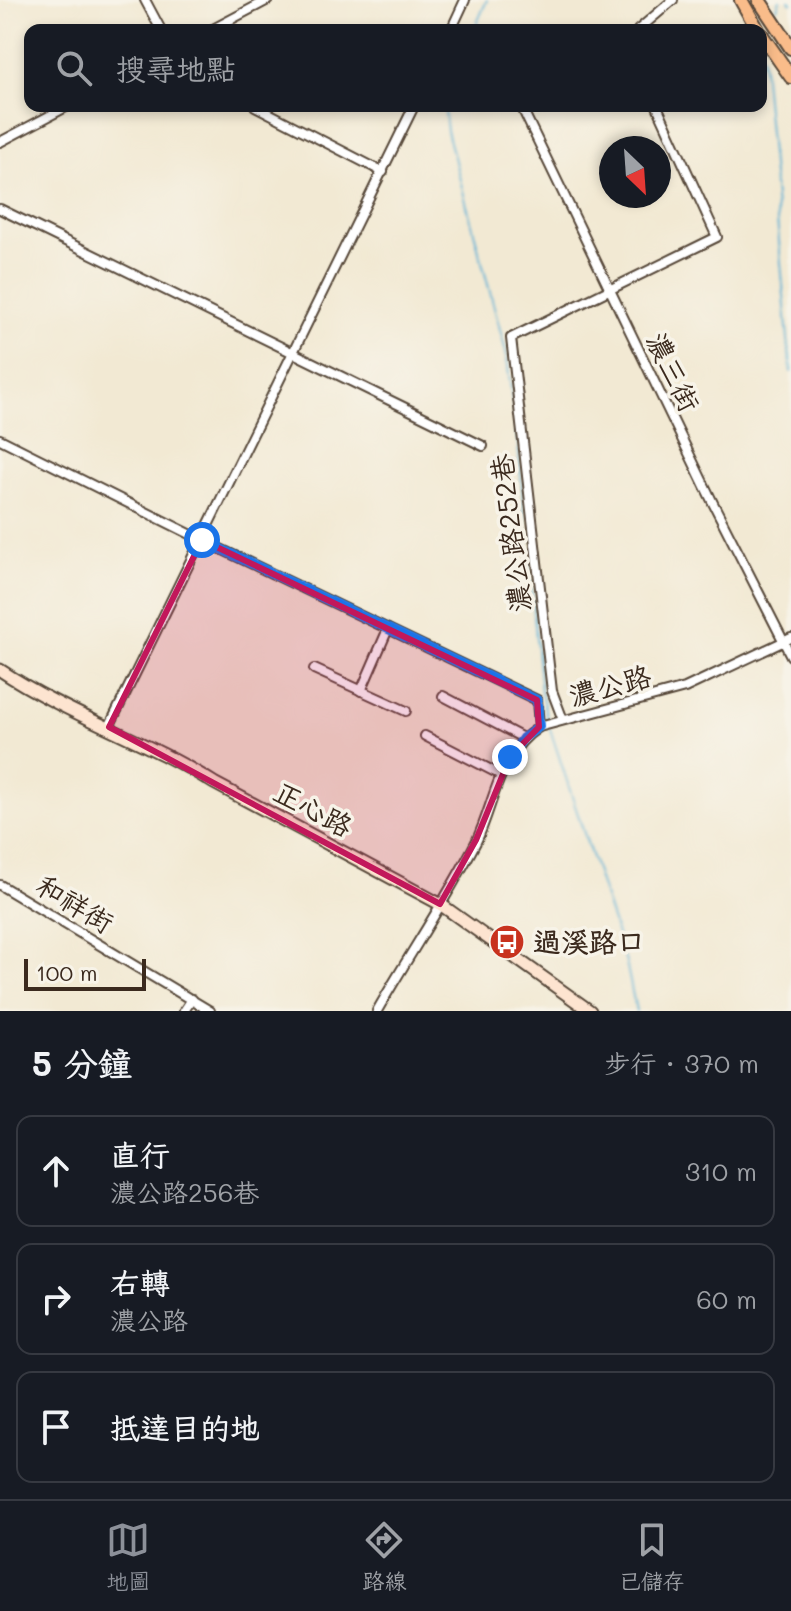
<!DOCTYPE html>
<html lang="zh-TW">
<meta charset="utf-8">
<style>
:root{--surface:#171b24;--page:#242831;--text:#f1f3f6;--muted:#9ea1a6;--line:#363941;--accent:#8c9099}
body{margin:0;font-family:Mali,"LXGW WenKai TC",sans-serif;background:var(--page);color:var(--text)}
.compass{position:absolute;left:599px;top:136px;width:72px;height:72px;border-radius:50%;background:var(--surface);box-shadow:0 4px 12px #0003;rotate:155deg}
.scale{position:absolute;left:24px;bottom:20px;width:122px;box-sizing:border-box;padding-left:8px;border:4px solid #3b2a1e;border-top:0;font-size:22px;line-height:28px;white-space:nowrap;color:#3b2a1e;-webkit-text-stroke:6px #f7f3e8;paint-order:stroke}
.stop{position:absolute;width:24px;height:24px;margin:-18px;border:6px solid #1a73e8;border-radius:50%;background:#fff}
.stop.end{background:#1a73e8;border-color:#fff;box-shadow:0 2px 8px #0008}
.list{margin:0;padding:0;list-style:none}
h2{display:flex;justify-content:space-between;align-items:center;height:104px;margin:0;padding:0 32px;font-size:34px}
h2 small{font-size:26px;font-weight:400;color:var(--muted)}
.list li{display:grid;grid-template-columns:52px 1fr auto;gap:24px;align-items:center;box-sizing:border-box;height:112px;margin:0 16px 16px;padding:0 16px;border:2px solid var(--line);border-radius:16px}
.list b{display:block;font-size:30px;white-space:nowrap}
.list p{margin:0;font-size:26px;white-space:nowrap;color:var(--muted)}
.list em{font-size:26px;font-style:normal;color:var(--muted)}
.icon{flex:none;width:44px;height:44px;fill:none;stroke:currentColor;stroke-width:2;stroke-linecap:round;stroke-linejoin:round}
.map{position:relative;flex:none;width:791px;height:1011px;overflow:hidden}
.search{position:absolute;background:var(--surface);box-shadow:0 4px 12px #0003;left:24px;right:24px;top:24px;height:88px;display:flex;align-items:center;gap:20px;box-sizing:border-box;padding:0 28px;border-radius:16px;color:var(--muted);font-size:30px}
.sheet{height:488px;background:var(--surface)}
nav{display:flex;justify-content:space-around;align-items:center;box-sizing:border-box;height:112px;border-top:2px solid var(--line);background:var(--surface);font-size:22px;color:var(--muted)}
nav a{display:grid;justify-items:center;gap:4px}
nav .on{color:var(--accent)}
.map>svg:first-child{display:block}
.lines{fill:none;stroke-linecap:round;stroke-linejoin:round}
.stream{stroke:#57b0d4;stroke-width:2}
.street-casing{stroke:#564739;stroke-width:12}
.secondary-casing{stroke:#564739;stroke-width:15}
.primary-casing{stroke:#564739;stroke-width:16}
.street{stroke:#fff;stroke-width:8}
.secondary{stroke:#fde4d0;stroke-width:11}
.primary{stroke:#f9bc8a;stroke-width:12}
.route{stroke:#1a73e8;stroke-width:10}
.marked{fill:#c2185b;fill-opacity:0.2;stroke:#c2185b;stroke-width:6;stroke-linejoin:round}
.labels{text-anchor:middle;stroke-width:7;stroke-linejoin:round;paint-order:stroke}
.street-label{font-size:28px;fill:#3b2a1e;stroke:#f7f3e8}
.poi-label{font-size:28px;font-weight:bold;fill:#3b2a1e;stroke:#f7f3e8;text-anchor:start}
</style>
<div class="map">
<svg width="791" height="1011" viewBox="0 0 791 1011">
<rect width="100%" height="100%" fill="#f7f3e8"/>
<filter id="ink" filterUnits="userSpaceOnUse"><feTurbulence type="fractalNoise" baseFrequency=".0125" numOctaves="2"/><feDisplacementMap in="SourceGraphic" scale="16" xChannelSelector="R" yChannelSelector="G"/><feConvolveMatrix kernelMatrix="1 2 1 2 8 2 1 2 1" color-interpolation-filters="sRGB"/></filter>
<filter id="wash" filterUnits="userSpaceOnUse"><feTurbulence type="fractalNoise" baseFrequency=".006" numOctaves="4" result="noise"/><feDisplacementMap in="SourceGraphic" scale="32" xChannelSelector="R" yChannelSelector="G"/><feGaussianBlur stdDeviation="1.8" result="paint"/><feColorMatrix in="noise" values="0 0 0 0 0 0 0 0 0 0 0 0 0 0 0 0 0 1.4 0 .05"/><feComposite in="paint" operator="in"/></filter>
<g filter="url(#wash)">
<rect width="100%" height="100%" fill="#f2e9d3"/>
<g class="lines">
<g class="stream">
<polyline points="789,0 791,3"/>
<polyline points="777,8 780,0"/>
<polyline points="474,30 487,0"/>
<polyline points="762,56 791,372"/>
<polyline points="444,106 447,131 506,352 518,445 541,692 548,723"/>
<polyline points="550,729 626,962 636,1011"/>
</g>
</g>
</g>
<g filter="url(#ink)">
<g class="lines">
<defs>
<g id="street">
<polyline points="145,0 161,30"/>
<polyline points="211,30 268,0"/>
<polyline points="451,30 465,0"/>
<polyline points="638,30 673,0"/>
<polyline points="255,106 383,172"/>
<polyline points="521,106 713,503 791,656"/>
<polyline points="0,142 68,106"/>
<polyline points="0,209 483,446"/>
<polyline points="0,439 202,540 537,700 539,727"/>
<polyline points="314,669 406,711"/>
<polyline points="361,691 388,629"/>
<polyline points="443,696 523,738"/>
<polyline points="563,720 552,691 511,338 717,237 657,106"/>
<polyline points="109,727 414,106"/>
<polyline points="425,736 501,775"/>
<polyline points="0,885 210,1011"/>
<polyline points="184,1011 192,999"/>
<path d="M377 1011C409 955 446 900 476 842 496 800 497 755 539 727L685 688 791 638"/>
</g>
<path id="secondary" d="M0 670C68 715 146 740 214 783L440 904 590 1011"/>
<g id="primary">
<polyline points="741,0 758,30"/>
<polyline points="759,0 791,48"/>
<polyline points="761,34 791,77"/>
</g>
</defs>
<use href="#street" class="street-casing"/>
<use href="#secondary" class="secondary-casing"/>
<use href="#primary" class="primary-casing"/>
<use href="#street" class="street"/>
<use href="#secondary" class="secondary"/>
<use href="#primary" class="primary"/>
</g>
</g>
<g class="lines" filter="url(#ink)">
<polyline class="route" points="202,540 537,700 539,727 523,738 510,757"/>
</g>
<path class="marked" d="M202 540 537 700 539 727 510 757 476 840 440 904 109 727Z"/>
<defs>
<symbol id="bus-disc" viewBox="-11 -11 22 22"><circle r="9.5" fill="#c8321e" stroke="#f7f3e8"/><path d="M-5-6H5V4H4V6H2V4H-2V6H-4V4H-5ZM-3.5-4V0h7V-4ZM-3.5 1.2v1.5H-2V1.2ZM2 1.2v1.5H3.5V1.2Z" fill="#fff"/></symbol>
</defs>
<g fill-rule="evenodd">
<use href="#bus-disc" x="487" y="922" width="40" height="40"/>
</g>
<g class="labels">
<g class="street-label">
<text transform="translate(673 372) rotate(64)" y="10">濃三街</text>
<text transform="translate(511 533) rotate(-97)" y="10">濃公路252巷</text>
<text transform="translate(610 686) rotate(-15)" y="10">濃公路</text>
<text transform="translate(313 809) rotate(28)" y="10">正心路</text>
<text transform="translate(75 904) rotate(31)" y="10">和祥街</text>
</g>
<g class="poi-label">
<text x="533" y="952">過溪路口</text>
</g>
</g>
</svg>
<svg class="compass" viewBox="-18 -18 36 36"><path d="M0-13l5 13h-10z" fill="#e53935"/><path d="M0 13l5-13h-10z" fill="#9ea1a6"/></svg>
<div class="scale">100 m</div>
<div class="stop" style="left:202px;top:540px"></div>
<div class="stop end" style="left:510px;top:757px"></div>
<div class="search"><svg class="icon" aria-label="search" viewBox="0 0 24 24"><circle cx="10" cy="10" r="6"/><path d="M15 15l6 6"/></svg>搜尋地點</div>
</div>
<section class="sheet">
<h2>5 分鐘<small>步行 · 370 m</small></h2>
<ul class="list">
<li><svg class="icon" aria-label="ahead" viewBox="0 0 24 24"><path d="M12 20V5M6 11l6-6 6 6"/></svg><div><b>直行</b><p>濃公路256巷</p></div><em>310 m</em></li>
<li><svg class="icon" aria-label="right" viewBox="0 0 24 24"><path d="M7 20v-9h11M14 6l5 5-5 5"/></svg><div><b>右轉</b><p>濃公路</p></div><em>60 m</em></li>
<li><svg class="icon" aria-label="arrive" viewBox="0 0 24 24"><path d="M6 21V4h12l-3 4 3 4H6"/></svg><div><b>抵達目的地</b></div></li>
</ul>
</section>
<nav>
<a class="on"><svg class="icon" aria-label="map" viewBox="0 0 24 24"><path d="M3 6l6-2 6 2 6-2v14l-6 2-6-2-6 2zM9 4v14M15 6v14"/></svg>地圖</a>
<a><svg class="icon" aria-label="directions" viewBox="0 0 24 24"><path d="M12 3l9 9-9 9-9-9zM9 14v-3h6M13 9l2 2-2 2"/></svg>路線</a>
<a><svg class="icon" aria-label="saved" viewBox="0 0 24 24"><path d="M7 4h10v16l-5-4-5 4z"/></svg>已儲存</a>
</nav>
